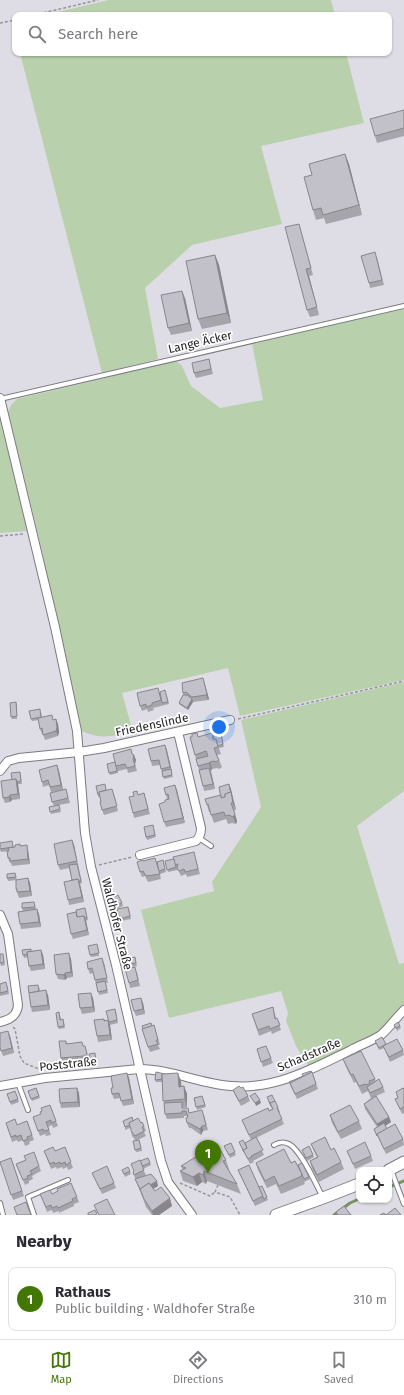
<!DOCTYPE html>
<meta charset="utf-8">
<style>
:root{--surface:#fff;--page:#f2f2f3;--text:#2b2b33;--muted:#7c7c81;--line:#e1e1e2;--accent:#427704}
body{margin:0;font-family:"Fira Sans",sans-serif;background:var(--page);color:var(--text)}
.controls{position:absolute;right:12px;bottom:12px;display:grid;overflow:hidden;border-radius:8px;box-shadow:0 1px 3px #0004}
.controls button{width:36px;height:36px;display:grid;place-items:center;padding:0;border:0;border-bottom:1px solid var(--line);background:var(--surface);color:var(--text);font:20px sans-serif}
.you{position:absolute;left:219px;top:727px;width:14px;height:14px;margin:-10px;border:3px solid #fff;border-radius:50%;background:#1a73e8;box-shadow:0 0 0 6px #1a73e833}
.badge{display:grid;place-items:center;width:26px;height:26px;border-radius:50%;background:var(--accent);color:#fff;font-size:13px;font-weight:700}
.pin{position:absolute;translate:-50% -33px;filter:drop-shadow(0 1px 2px #0008)}
.pin::after{content:'';position:absolute;top:21px;width:14px;height:12px;background:inherit;clip-path:polygon(0 0,100% 0,50% 100%)}
.list{margin:0;padding:0;list-style:none}
h2{display:flex;justify-content:space-between;align-items:center;height:52px;margin:0;padding:0 16px;font-size:17px}
h2 small{font-size:13px;font-weight:400;color:var(--muted)}
.list li{display:grid;grid-template-columns:26px 1fr auto;gap:12px;align-items:center;box-sizing:border-box;height:64px;margin:0 8px 8px;padding:0 8px;border:1px solid var(--line);border-radius:8px}
.list b{display:block;font-size:15px;white-space:nowrap}
.list p{margin:0;font-size:13px;white-space:nowrap;color:var(--muted)}
.list em{font-size:13px;font-style:normal;color:var(--muted)}
.icon{flex:none;width:22px;height:22px;fill:none;stroke:currentColor;stroke-width:2;stroke-linecap:round;stroke-linejoin:round}
.map{position:relative;flex:none;width:404px;height:1215px;overflow:hidden}
.search{position:absolute;background:var(--surface);box-shadow:0 1px 3px #0004;left:12px;right:12px;top:12px;height:44px;display:flex;align-items:center;gap:10px;box-sizing:border-box;padding:0 14px;border-radius:8px;color:var(--muted);font-size:15px}
.sheet{height:124px;background:var(--surface)}
nav{display:flex;justify-content:space-around;align-items:center;box-sizing:border-box;height:56px;border-top:1px solid var(--line);background:var(--surface);font-size:11px;color:var(--muted)}
nav a{display:grid;justify-items:center;gap:2px}
nav .on{color:var(--accent)}
.map>svg:first-child{display:block}
.green{fill:#b9d0ac}
.lines{fill:none;stroke-linecap:round;stroke-linejoin:round}
.stream{stroke:#769363;stroke-width:3}
.lane-casing{stroke:#7c7b81;stroke-width:6}
.street-casing{stroke:#7c7b81;stroke-width:10}
.secondary-casing{stroke:#7c7b81;stroke-width:13}
.path{stroke:#96959b;stroke-width:1.5;stroke-dasharray:3 2;stroke-linecap:butt}
.lane{stroke:#fff;stroke-width:4}
.street{stroke:#fff;stroke-width:8}
.secondary{stroke:#fff;stroke-width:11}
.wall{fill:#a7a5ac}
.shaded-wall{fill:#88868c}
.building{fill:#c2c0c8;stroke:#88868c}
.labels{text-anchor:middle;stroke-width:3.5;stroke-linejoin:round;paint-order:stroke}
.street-label{font-size:12px;fill:#1f1e21;stroke:#fff}
</style>
<div class="map">
<svg width="404" height="1215" viewBox="0 0 404 1215">
<rect width="100%" height="100%" fill="#dedde5"/>
<g class="green">
<polygon points="109,0 331,0 335,15 45,15"/>
<polygon points="20,53 346,53 364,123 261,146 282,224 192,245 145,288 158,359 102,373"/>
<path d="M404 309V680L240 716 228 668 122 693 133 732C115 736 99 740 82 731L38 534 8 412 11 405 17 399 176 361 182 366 191 386 220 408 263 400 252 343Z"/>
<polygon points="0,415 28,531 0,533"/>
<polygon points="404,682 404,791 357,826 399,964 404,963 404,1006 379,1033 309,1067 296,1046 286,1021 288,1013 281,991 169,1018 141,910 214,891 212,882 261,807 241,720"/>
</g>
<g class="lines">
<g class="stream">
<polyline points="389,1187 404,1181"/>
<polyline points="334,1215 350,1203 359,1199"/>
</g>
<defs>
<g id="lane">
<polyline points="0,399 404,306"/>
<polyline points="199,838 211,846"/>
<polyline points="18,1083 28,1110"/>
<path d="M274 1145C279 1142 283 1141 289 1144 301 1150 317 1186 323 1198"/>
<polyline points="391,1170 404,1204"/>
<polyline points="0,1203 3,1215"/>
<polyline points="34,1215 28,1197 68,1180"/>
</g>
<g id="street">
<polyline points="0,398 55,627 77,731 85,833 91,867 116,965 161,1161 168,1182 192,1215"/>
<polyline points="0,771 8,761 19,758 79,752 104,748 230,720"/>
<path d="M140 855 196 841C200 837 201 834 201 828L178 732"/>
<path d="M0 915 8 934 18 1005C17 1016 10 1020 0 1022"/>
<path d="M0 1086 45 1078 139 1069C171 1069 200 1084 232 1086 275 1090 314 1068 351 1050 360 1045 372 1041 381 1035 389 1028 396 1018 404 1010"/>
</g>
<g id="secondary">
<polyline points="389,1170 404,1162"/>
<polyline points="276,1215 323,1198 359,1184"/>
</g>
</defs>
<use href="#lane" class="lane-casing"/>
<use href="#street" class="street-casing"/>
<use href="#secondary" class="secondary-casing"/>
<g class="path">
<polyline points="34,15 98,0"/>
<polyline points="0,23 15,20"/>
<polyline points="0,536 24,534"/>
<polyline points="238,719 404,681"/>
<polyline points="99,865 132,857"/>
<polyline points="13,1027 15,1029 20,1056 24,1063 39,1069"/>
<polyline points="180,1183 210,1196 215,1192"/>
<polyline points="218,1185 215,1192 230,1197 240,1215"/>
</g>
<use href="#lane" class="lane"/>
<use href="#street" class="street"/>
<use href="#secondary" class="secondary"/>
</g>
<g class="wall">
<polygon points="404,110 404,136 377,143 375,136"/>
<polygon points="345,154 349,164 362,215 326,224 324,218 316,220 313,210 312,175"/>
<polygon points="299,224 301,231 313,275 309,276 319,315 310,317 307,310"/>
<polygon points="215,255 219,265 231,323 202,329 198,319"/>
<polygon points="377,257 384,285 370,288 369,283"/>
<polygon points="185,298 192,331 171,335 168,328"/>
<polygon points="209,359 213,374 196,378 194,373"/>
<polygon points="203,678 209,699 208,700 193,702 188,710 180,705 179,703 183,695 183,693"/>
<polygon points="160,692 166,693 169,704 153,708 154,710 148,712 147,709 142,711 140,706"/>
<polygon points="17,705 17,719 12,719 11,717"/>
<polygon points="41,712 42,717 54,720 56,719 58,724 59,732 58,736 45,740 43,734 42,734 40,729 39,720 32,721 31,719"/>
<polygon points="190,737 198,737 213,738 222,737 224,747 219,748 221,754 217,755 222,767 219,769 217,768 212,769 211,771 215,789 204,791 203,786 199,770"/>
<polygon points="165,745 172,772 171,772 173,777 164,779 160,765 152,766 151,761"/>
<polygon points="133,755 136,760 135,764 137,771 128,773 127,769 118,771 118,770 118,773 110,775 109,773 115,762"/>
<polygon points="57,765 59,771 63,790 51,792 49,785 43,787 42,782"/>
<polygon points="20,772 22,784 18,784 20,799 12,800 10,802 5,803 3,798 12,780"/>
<polygon points="229,784 236,810 234,810 237,821 236,824 232,823 228,824 226,819 214,823 210,812 209,812 207,805 221,795"/>
<polygon points="175,785 185,823 166,827 164,822 165,802 167,799 166,795"/>
<polygon points="66,789 70,803 59,805 61,812 51,814 49,807 54,806 52,802"/>
<polygon points="107,790 114,794 118,811 104,815 102,810 101,802 100,797 99,798 98,795"/>
<polygon points="144,793 150,814 134,818 133,813 139,795"/>
<polygon points="153,825 156,837 147,840 146,837"/>
<polygon points="72,840 74,845 82,883 80,884 84,902 69,905 68,900 72,880 69,868 60,870 58,865"/>
<polygon points="12,841 13,847 21,846 28,850 30,864 12,866 11,863 10,863 8,858 9,851 1,852 0,849"/>
<polygon points="195,857 200,874 187,877 186,874 181,876 178,870 168,872 165,861"/>
<polygon points="163,860 166,872 160,874 161,879 148,882 145,876 142,877 140,872 143,861 157,862"/>
<polygon points="15,873 17,880 8,881 7,878"/>
<polygon points="28,878 30,883 32,896 19,898 16,889"/>
<polygon points="112,901 122,903 123,906 116,909"/>
<polygon points="34,902 36,909 23,911 22,908"/>
<polygon points="85,908 88,920 86,921 89,935 73,939 71,934 76,912"/>
<polygon points="129,909 131,919 121,921 120,919"/>
<polygon points="39,914 41,927 21,929 20,924"/>
<polygon points="98,947 99,956 91,957 90,955"/>
<polygon points="41,950 43,955 45,969 31,971 29,966 28,957 24,958 23,955 32,951"/>
<polygon points="3,954 5,965 1,966 0,962"/>
<polygon points="135,957 137,966 133,967 132,964"/>
<polygon points="71,959 73,977 67,978 65,980 58,979 56,974"/>
<polygon points="104,963 108,983 106,983 108,993 99,995 93,973 90,974 88,969"/>
<polygon points="137,972 140,986 130,988 129,983"/>
<polygon points="0,984 7,985 9,994 0,996"/>
<polygon points="39,987 40,991 48,995 50,1010 32,1012 31,1007"/>
<polygon points="93,998 95,1012 82,1014 80,1008"/>
<polygon points="143,1003 145,1014 136,1016 134,1011"/>
<polygon points="273,1007 276,1018 277,1018 281,1030 272,1034 271,1031 259,1036 252,1014"/>
<polygon points="116,1011 118,1023 110,1025 112,1040 98,1042 97,1036 104,1019 105,1021 108,1020"/>
<polygon points="59,1012 61,1019 63,1019 64,1022 65,1028 59,1029 58,1027"/>
<polygon points="154,1025 160,1045 158,1045 160,1049 150,1052 148,1047 152,1026"/>
<polygon points="394,1025 400,1026 401,1028 397,1031"/>
<polygon points="10,1036 14,1053 3,1056 0,1047"/>
<polygon points="66,1041 67,1044 85,1046 89,1059 86,1061 63,1063 61,1058"/>
<polygon points="375,1041 403,1050 404,1055 390,1062 384,1048 379,1050"/>
<polygon points="266,1046 273,1063 263,1067 257,1049"/>
<polygon points="96,1056 97,1064 92,1065 91,1063"/>
<polygon points="343,1059 375,1079 376,1082 383,1087 385,1092 376,1096 389,1117 391,1122 385,1126 387,1129 403,1139 404,1145 386,1154 374,1129 377,1127 365,1109 364,1104 371,1098 368,1091 362,1094 356,1082 354,1083 346,1067"/>
<polygon points="156,1072 181,1081 181,1086 184,1086 187,1094 187,1107 183,1107 183,1108 190,1113 204,1115 208,1130 203,1131 201,1135 191,1128 189,1128 187,1123 187,1116 184,1116 184,1118 167,1119 165,1114 162,1082 156,1082 155,1080"/>
<polygon points="312,1072 318,1089 297,1099 290,1085"/>
<polygon points="127,1073 129,1078 134,1104 123,1106 120,1098 114,1099 112,1094 113,1088"/>
<polygon points="404,1087 404,1113 402,1114 395,1099 398,1098"/>
<polygon points="36,1088 40,1098 32,1101 28,1091"/>
<polygon points="77,1088 79,1093 80,1107 61,1108 60,1103"/>
<polygon points="241,1088 248,1096 250,1101 241,1106 235,1095 233,1090"/>
<polygon points="15,1091 19,1102 11,1105 7,1094"/>
<polygon points="202,1096 206,1107 197,1110 194,1098"/>
<polygon points="268,1100 278,1107 280,1112 279,1113 284,1124 256,1138 264,1155 253,1161 254,1162 250,1164 240,1144 246,1145 251,1140 242,1120 272,1109"/>
<polygon points="330,1115 359,1121 362,1129 341,1139 332,1123"/>
<polygon points="33,1117 56,1121 58,1126 53,1128 52,1125 48,1127 51,1135 46,1136 45,1134 40,1136"/>
<polygon points="27,1121 34,1140 29,1142 30,1144 25,1146 23,1140 18,1142 17,1140 12,1142 6,1123 17,1125"/>
<polygon points="133,1121 141,1123 144,1126 146,1131 144,1132 146,1136 138,1140 139,1140 140,1142 142,1151 136,1152 135,1150 136,1141 132,1136 131,1131 131,1129 130,1128 125,1130 125,1127"/>
<polygon points="231,1143 236,1155 230,1158 224,1146"/>
<polygon points="311,1144 331,1150 341,1162 344,1169 319,1182 312,1169 310,1161 317,1157 314,1151"/>
<polygon points="65,1147 73,1168 68,1170 67,1167 63,1169 62,1167 57,1169 56,1167 51,1169 44,1151 55,1151"/>
<polygon points="302,1150 313,1155 314,1157 307,1161"/>
<polygon points="347,1151 371,1156 373,1161 355,1169"/>
<polygon points="11,1158 24,1196 13,1200 0,1162"/>
<polygon points="148,1158 151,1165 143,1169 146,1175 140,1178 158,1186 153,1189 155,1191 172,1206 159,1215 152,1215 146,1207 142,1196 137,1184 133,1172 134,1171 140,1161"/>
<polygon points="226,1160 229,1169 228,1170 237,1184 241,1194 207,1181 206,1184 202,1182 197,1186 183,1181 180,1171 183,1170 181,1166"/>
<polygon points="256,1163 291,1163 298,1165 309,1177 310,1179 304,1182 305,1184 281,1194 276,1184 267,1188 258,1170"/>
<polygon points="16,1164 39,1166 41,1171 32,1176 33,1179 29,1181 29,1183 25,1185"/>
<polygon points="122,1170 130,1171 131,1174 125,1177"/>
<polygon points="238,1170 259,1187 262,1186 268,1200 255,1206"/>
<polygon points="92,1173 114,1183 116,1188 102,1194"/>
<polygon points="52,1194 77,1197 79,1202 74,1204 74,1206 59,1213 59,1211 53,1213 52,1210 47,1212 42,1199"/>
</g>
<g class="shaded-wall">
<polygon points="345,154 349,164 362,215 359,205"/>
<polygon points="215,255 219,265 231,323 227,313"/>
<polygon points="306,269 309,276 319,315 317,307"/>
<polygon points="182,291 185,298 192,331 189,323"/>
<polygon points="203,678 209,699 208,700 206,695"/>
<polygon points="192,699 193,702 188,710 187,708"/>
<polygon points="16,702 17,705 17,719 17,716"/>
<polygon points="56,719 58,724 59,732 58,736 56,731"/>
<polygon points="165,745 167,750 172,772 170,767"/>
<polygon points="131,749 133,757 134,755 136,760 135,764 137,771"/>
<polygon points="210,762 212,769 211,771 209,763"/>
<polygon points="57,765 59,771 63,790 61,785"/>
<polygon points="209,768 211,773 215,789 213,784"/>
<polygon points="16,779 18,784 20,799 18,794"/>
<polygon points="229,784 231,789 236,810 233,803"/>
<polygon points="175,785 177,790 185,823 183,818"/>
<polygon points="10,795 12,800 10,802 9,797"/>
<polygon points="231,803 237,821 236,824 233,817"/>
<polygon points="72,840 74,845 78,866 77,861"/>
<polygon points="27,845 28,850 30,864 28,859"/>
<polygon points="28,878 30,883 32,896 30,891"/>
<polygon points="78,879 80,884 84,902 82,897"/>
<polygon points="37,909 39,914 41,927 39,922"/>
<polygon points="84,916 86,921 89,935 87,930"/>
<polygon points="41,950 43,955 45,969 43,964"/>
<polygon points="69,953 71,959 73,977 71,972"/>
<polygon points="102,958 104,963 108,983 107,978"/>
<polygon points="65,973 67,978 65,980 64,975"/>
<polygon points="46,990 48,995 50,1010 48,1005"/>
<polygon points="91,993 93,998 95,1012 93,1007"/>
<polygon points="141,998 143,1003 145,1014 143,1009"/>
<polygon points="108,1020 110,1025 112,1040 110,1035"/>
<polygon points="8,1031 10,1036 14,1053 12,1048"/>
<polygon points="127,1073 129,1078 134,1104 132,1099"/>
<polygon points="178,1073 181,1081 182,1094 179,1087"/>
<polygon points="184,1086 187,1094 187,1107 185,1099"/>
<polygon points="77,1088 79,1093 80,1107 78,1102"/>
<polygon points="260,1100 261,1103 256,1106 255,1103"/>
<polygon points="389,1117 391,1122 379,1130 377,1124"/>
<polygon points="202,1126 203,1131 201,1135 200,1129"/>
<polygon points="204,1171 207,1181 206,1184 203,1175"/>
<polygon points="199,1173 202,1182 197,1186 193,1177"/>
<polygon points="157,1181 158,1186 142,1196 141,1191"/>
<polygon points="170,1198 172,1206 159,1215 153,1215 152,1211"/>
</g>
<g class="building">
<polygon points="404,110 404,128 375,136 370,119"/>
<polygon points="345,154 359,205 323,215 321,208 313,210 304,177 312,175 309,164"/>
<polygon points="299,224 311,268 306,269 317,307 307,310 285,227"/>
<polygon points="375,252 382,280 369,283 361,256"/>
<polygon points="215,255 227,313 198,319 186,261"/>
<polygon points="182,291 189,323 168,328 161,295"/>
<polygon points="209,359 211,369 194,373 192,363"/>
<polygon points="203,678 207,694 206,695 192,697 186,692 183,693 182,683"/>
<polygon points="158,688 161,700 152,703 152,705 146,707 146,704 140,706 137,693"/>
<polygon points="165,690 168,702 162,703 160,692"/>
<polygon points="183,695 187,695 192,699 187,708 179,703"/>
<polygon points="16,702 17,716 11,717 10,703"/>
<polygon points="40,709 41,717 31,719 29,711"/>
<polygon points="52,715 53,720 56,719 57,727 56,731 43,735 42,728 40,729 38,718"/>
<polygon points="197,733 198,737 212,733 213,739 216,739 218,747 214,748 217,756 219,760 216,762 214,761 210,762 209,763 198,766 196,759 208,756 206,751 195,755 190,737 192,737 192,734"/>
<polygon points="221,734 223,744 218,746 216,739 214,739 213,736"/>
<polygon points="165,745 170,767 161,769 159,760 151,761 148,749"/>
<polygon points="131,749 132,754 134,755 133,759 135,766 127,768 125,764 116,766 113,754"/>
<polygon points="115,762 117,771 109,773 107,764"/>
<polygon points="57,765 61,785 50,787 48,780 42,782 39,770"/>
<polygon points="209,768 213,784 203,786 199,770"/>
<polygon points="171,769 172,775 163,777 162,771"/>
<polygon points="20,772 21,781 17,782 16,779 12,780 11,773"/>
<polygon points="16,779 18,794 10,795 9,797 3,798 1,781"/>
<polygon points="105,784 106,790 99,792 100,795 98,795 96,786"/>
<polygon points="229,784 231,795 231,792 225,794 225,797 221,798 219,787"/>
<polygon points="175,785 183,818 164,822 159,804 165,802 165,800 169,799 168,794 166,795 164,788"/>
<polygon points="66,789 68,798 52,802 50,793"/>
<polygon points="112,789 117,806 102,810 100,802 101,802 99,792"/>
<polygon points="137,791 138,795 144,793 148,809 133,813 129,797 134,796 133,792"/>
<polygon points="231,792 233,803 231,803 235,814 233,817 229,815 225,816 224,812 211,815 208,804 207,805 205,799 221,795 221,798 225,797 225,794"/>
<polygon points="59,805 60,809 50,812 49,807"/>
<polygon points="153,825 155,835 146,837 144,827"/>
<polygon points="72,840 77,861 58,865 54,844"/>
<polygon points="12,841 13,847 0,849 0,843"/>
<polygon points="20,844 20,846 27,845 28,859 10,861 10,858 8,858 7,851 9,851 8,848 15,847 15,845"/>
<polygon points="194,852 198,869 185,872 184,869 179,871 177,868 178,864 175,865 173,857"/>
<polygon points="155,858 160,874 146,876 143,871 140,872 137,862 143,860 143,861"/>
<polygon points="174,859 176,867 167,870 165,861"/>
<polygon points="163,860 165,869 159,871 157,862"/>
<polygon points="77,864 81,881 79,881 78,879 72,880 69,865"/>
<polygon points="15,873 16,877 7,878 7,874"/>
<polygon points="28,878 30,891 17,892 17,889 16,889 16,880"/>
<polygon points="78,879 82,897 68,900 64,882"/>
<polygon points="118,895 122,903 115,906 112,898"/>
<polygon points="34,902 35,907 22,908 22,903"/>
<polygon points="128,907 130,916 120,919 117,909"/>
<polygon points="85,908 87,918 85,918 84,916 77,917 76,910"/>
<polygon points="37,909 39,922 20,924 18,912"/>
<polygon points="76,912 77,917 84,916 87,930 71,934 67,914"/>
<polygon points="97,944 99,953 90,955 88,946"/>
<polygon points="31,949 31,951 27,952 28,954 23,955 22,950"/>
<polygon points="41,950 43,964 29,966 27,952"/>
<polygon points="69,953 71,972 65,973 64,975 56,974 54,955"/>
<polygon points="0,954 3,954 4,962 0,963"/>
<polygon points="135,957 136,963 132,964 130,958"/>
<polygon points="102,958 107,978 95,980 92,968 88,969 87,962"/>
<polygon points="135,967 138,980 129,983 125,969"/>
<polygon points="105,981 107,990 98,992 96,983"/>
<polygon points="6,982 8,991 0,993 0,984"/>
<polygon points="38,985 39,991 29,993 28,986"/>
<polygon points="46,990 48,1005 31,1007 29,993"/>
<polygon points="91,993 93,1007 80,1008 78,994"/>
<polygon points="141,998 143,1009 134,1011 131,1000"/>
<polygon points="273,1007 275,1019 277,1018 280,1025 270,1029 269,1026 258,1030 252,1014"/>
<polygon points="115,1009 117,1020 109,1022 106,1011"/>
<polygon points="59,1012 60,1020 63,1019 64,1026 58,1027 56,1013"/>
<polygon points="104,1019 104,1021 108,1020 110,1035 97,1036 94,1020"/>
<polygon points="398,1022 400,1026 396,1028 394,1025"/>
<polygon points="151,1023 152,1026 143,1029 142,1026"/>
<polygon points="154,1025 158,1040 156,1040 158,1044 148,1047 142,1029"/>
<polygon points="8,1031 12,1048 1,1051 0,1047 0,1033"/>
<polygon points="382,1037 386,1044 379,1048 375,1041"/>
<polygon points="397,1039 403,1050 389,1057 383,1046"/>
<polygon points="59,1041 66,1041 66,1044 82,1042 83,1046 85,1046 87,1054 84,1056 61,1058"/>
<polygon points="266,1046 271,1058 261,1062 257,1049"/>
<polygon points="361,1051 375,1079 369,1081 370,1083 366,1085 365,1084 359,1086 353,1074 351,1075 343,1059"/>
<polygon points="95,1053 96,1062 91,1063 89,1054"/>
<polygon points="311,1071 312,1072 290,1083 291,1085 289,1082 303,1076 302,1074"/>
<polygon points="156,1072 165,1074 162,1074 162,1079 155,1080"/>
<polygon points="312,1072 316,1084 295,1094 290,1083"/>
<polygon points="127,1073 132,1099 121,1101 119,1093 112,1094 111,1088 113,1088 111,1076"/>
<polygon points="178,1073 179,1087 184,1086 185,1099 163,1101 162,1074"/>
<polygon points="379,1079 383,1087 370,1093 367,1087"/>
<polygon points="239,1086 241,1088 243,1087 248,1096 239,1101 233,1090"/>
<polygon points="36,1088 39,1096 31,1099 28,1091"/>
<polygon points="77,1088 78,1102 60,1103 59,1089"/>
<polygon points="403,1088 404,1090 404,1107 400,1109 395,1099 398,1098 396,1092"/>
<polygon points="15,1091 18,1099 10,1102 7,1094"/>
<polygon points="255,1093 260,1100 255,1103 250,1096"/>
<polygon points="272,1095 275,1101 270,1103 271,1106 267,1097"/>
<polygon points="202,1096 205,1105 196,1107 194,1098"/>
<polygon points="376,1096 389,1117 377,1124 364,1104"/>
<polygon points="275,1101 278,1107 277,1108 282,1119 249,1135 242,1120 268,1108 269,1111 273,1109 270,1103"/>
<polygon points="182,1102 182,1108 188,1108 189,1113 202,1110 206,1125 202,1126 200,1129 189,1123 187,1123 186,1118 188,1117 186,1111 182,1111 182,1113 165,1114 164,1103"/>
<polygon points="50,1105 56,1121 51,1123 51,1120 46,1122 49,1130 44,1131 43,1129 38,1131 33,1117 41,1114 40,1112 42,1111 41,1108"/>
<polygon points="350,1105 359,1121 338,1132 330,1115"/>
<polygon points="132,1117 133,1121 129,1123 130,1125 125,1127 123,1121"/>
<polygon points="138,1118 141,1123 142,1122 144,1126 142,1127 144,1131 135,1136 131,1131 131,1129 129,1123"/>
<polygon points="15,1119 17,1125 27,1121 32,1135 27,1137 28,1139 23,1141 21,1135 16,1137 16,1135 11,1137 6,1123"/>
<polygon points="384,1123 387,1129 377,1134 377,1136 374,1129"/>
<polygon points="395,1124 403,1139 384,1149 377,1134"/>
<polygon points="256,1137 263,1150 251,1156 252,1157 248,1159 243,1150 247,1148 245,1143"/>
<polygon points="325,1137 331,1150 334,1148 341,1162 317,1175 310,1161 318,1157 311,1144"/>
<polygon points="139,1140 141,1148 135,1150 133,1141"/>
<polygon points="243,1140 247,1148 243,1150 244,1152 239,1142"/>
<polygon points="365,1142 371,1156 353,1164 347,1151"/>
<polygon points="231,1143 235,1152 229,1155 224,1146"/>
<polygon points="217,1144 226,1160 223,1161 237,1184 204,1171 203,1175 199,1173 193,1177 180,1171 186,1168 181,1166"/>
<polygon points="309,1146 313,1155 306,1158 302,1150"/>
<polygon points="53,1147 55,1151 65,1147 71,1162 66,1165 65,1162 61,1164 60,1162 55,1164 54,1162 50,1164 44,1151"/>
<polygon points="284,1149 291,1163 295,1161 302,1174 301,1175 302,1176 279,1186 274,1176 265,1181 256,1163"/>
<polygon points="34,1152 39,1166 30,1171 32,1174 27,1176 28,1178 23,1180 16,1164 26,1160 24,1156"/>
<polygon points="11,1158 22,1191 11,1195 0,1162"/>
<polygon points="148,1158 150,1163 142,1166 140,1161"/>
<polygon points="140,1160 144,1170 134,1175 133,1172 134,1171 131,1164"/>
<polygon points="302,1163 309,1177 304,1179 298,1165"/>
<polygon points="249,1165 263,1196 253,1201 238,1170"/>
<polygon points="107,1166 114,1183 100,1189 92,1173"/>
<polygon points="128,1167 130,1171 124,1174 122,1170"/>
<polygon points="151,1174 157,1181 150,1185 149,1183 140,1189 141,1191 135,1179"/>
<polygon points="71,1183 77,1197 72,1199 73,1201 58,1208 57,1206 52,1208 51,1205 46,1207 40,1194 50,1190 52,1194 58,1191 57,1189"/>
<polygon points="149,1183 155,1191 161,1187 170,1198 152,1211 144,1199 140,1189"/>
<polygon points="262,1186 267,1197 264,1199 259,1187"/>
<polygon points="107,1199 115,1215 99,1215 94,1205"/>
<polygon points="26,1202 31,1215 17,1215 14,1207"/>
<polygon points="344,1206 351,1215 338,1215 336,1212"/>
<polygon points="395,1208 401,1215 386,1215"/>
<polygon points="95,1210 97,1214 95,1215 88,1215 88,1213"/>
<polygon points="384,1213 386,1215 380,1215"/>
</g>
<g class="labels">
<g class="street-label">
<text transform="translate(200 342) rotate(-13)" y="4">Lange Äcker</text>
<text transform="translate(152 725) rotate(-12)" y="4">Friedenslinde</text>
<text transform="translate(117 924) rotate(76)" y="4">Waldhofer Straße</text>
<text transform="translate(309 1055) rotate(-23)" y="4">Schadstraße</text>
<text transform="translate(68 1064) rotate(-6)" y="4">Poststraße</text>
</g>
</g>
</svg>
<div class="controls">
<button><svg class="icon" aria-label="locate" viewBox="0 0 24 24"><circle cx="12" cy="12" r="6"/><path d="M12 2v4M12 18v4M2 12h4M18 12h4"/></svg></button>
</div>
<div class="you"></div>
<div class="pin badge" style="left:208px;top:1173px">1</div>
<div class="search"><svg class="icon" aria-label="search" viewBox="0 0 24 24"><circle cx="10" cy="10" r="6"/><path d="M15 15l6 6"/></svg>Search here</div>
</div>
<section class="sheet">
<h2>Nearby<small></small></h2>
<ul class="list">
<li><span class="badge">1</span><div><b>Rathaus</b><p>Public building · Waldhofer Straße</p></div><em>310 m</em></li>
</ul>
</section>
<nav>
<a class="on"><svg class="icon" aria-label="map" viewBox="0 0 24 24"><path d="M3 6l6-2 6 2 6-2v14l-6 2-6-2-6 2zM9 4v14M15 6v14"/></svg>Map</a>
<a><svg class="icon" aria-label="directions" viewBox="0 0 24 24"><path d="M12 3l9 9-9 9-9-9zM9 14v-3h6M13 9l2 2-2 2"/></svg>Directions</a>
<a><svg class="icon" aria-label="saved" viewBox="0 0 24 24"><path d="M7 4h10v16l-5-4-5 4z"/></svg>Saved</a>
</nav>
